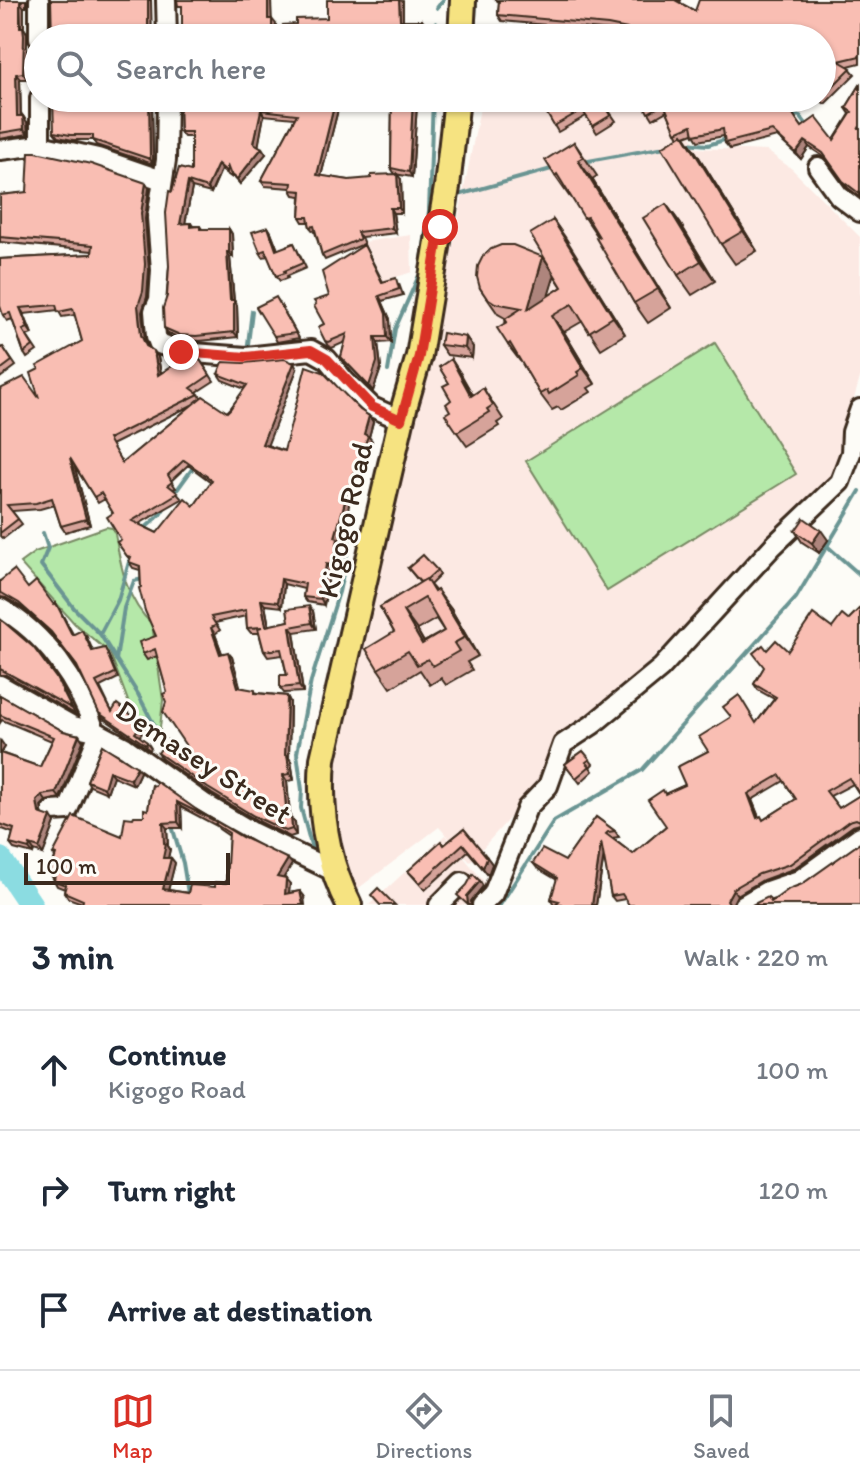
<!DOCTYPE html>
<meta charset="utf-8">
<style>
:root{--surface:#fff;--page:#f6f6f7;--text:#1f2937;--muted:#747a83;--line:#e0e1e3;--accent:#d93025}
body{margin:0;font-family:Itim,sans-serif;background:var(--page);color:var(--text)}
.scale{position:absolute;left:24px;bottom:20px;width:206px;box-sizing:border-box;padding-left:8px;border:4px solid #3b2a1e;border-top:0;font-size:22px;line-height:28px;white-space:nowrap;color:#3b2a1e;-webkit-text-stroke:6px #fdfcf7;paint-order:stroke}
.stop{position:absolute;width:24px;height:24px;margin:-18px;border:6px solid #d93025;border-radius:50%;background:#fff}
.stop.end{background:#d93025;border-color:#fff;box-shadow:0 2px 8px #0008}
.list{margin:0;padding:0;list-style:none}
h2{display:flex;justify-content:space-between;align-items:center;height:104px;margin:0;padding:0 32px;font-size:34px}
h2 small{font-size:26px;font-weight:400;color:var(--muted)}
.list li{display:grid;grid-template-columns:52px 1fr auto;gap:24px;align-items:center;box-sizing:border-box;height:120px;padding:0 32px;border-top:2px solid var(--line)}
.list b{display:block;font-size:30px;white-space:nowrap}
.list p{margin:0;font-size:26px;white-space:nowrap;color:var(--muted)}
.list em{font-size:26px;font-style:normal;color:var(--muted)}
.icon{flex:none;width:44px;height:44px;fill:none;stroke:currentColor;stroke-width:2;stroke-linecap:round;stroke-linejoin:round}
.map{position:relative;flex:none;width:860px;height:905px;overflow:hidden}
.search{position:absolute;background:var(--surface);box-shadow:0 2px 6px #0004;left:24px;right:24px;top:24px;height:88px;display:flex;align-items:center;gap:20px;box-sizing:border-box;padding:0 28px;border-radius:44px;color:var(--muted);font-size:30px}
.sheet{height:464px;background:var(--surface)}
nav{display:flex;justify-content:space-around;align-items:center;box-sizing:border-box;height:112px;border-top:2px solid var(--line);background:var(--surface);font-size:22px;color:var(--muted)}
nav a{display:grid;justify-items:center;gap:4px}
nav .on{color:var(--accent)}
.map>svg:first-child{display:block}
.built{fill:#fce9e3}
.green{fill:#b5e8a9;stroke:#788964;stroke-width:2}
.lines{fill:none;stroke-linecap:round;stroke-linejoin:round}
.stream{stroke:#6b9593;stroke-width:4}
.river{stroke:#8bdce1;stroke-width:24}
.minor-casing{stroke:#3b2a1e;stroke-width:24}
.major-casing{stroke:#3b2a1e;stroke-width:30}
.minor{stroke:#fdfcf7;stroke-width:18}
.major{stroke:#f6e381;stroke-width:24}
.wall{fill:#d6a39a;stroke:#3b2a1e;stroke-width:2;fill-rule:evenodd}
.shaded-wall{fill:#ae857d;stroke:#3b2a1e;stroke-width:2}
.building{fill:#f9beb3;stroke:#3b2a1e;stroke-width:2;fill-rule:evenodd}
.route{stroke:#d93025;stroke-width:10}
.labels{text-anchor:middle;stroke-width:6;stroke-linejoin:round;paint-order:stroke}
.street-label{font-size:30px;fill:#3b2a1e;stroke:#fdfcf7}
</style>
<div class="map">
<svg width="860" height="905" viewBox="0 0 860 905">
<rect width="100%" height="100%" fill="#fdfcf7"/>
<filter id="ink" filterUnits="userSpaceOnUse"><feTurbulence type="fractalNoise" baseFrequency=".0125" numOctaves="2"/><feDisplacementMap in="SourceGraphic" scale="16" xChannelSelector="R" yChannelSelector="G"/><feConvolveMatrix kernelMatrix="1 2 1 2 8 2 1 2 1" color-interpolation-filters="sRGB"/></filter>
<g filter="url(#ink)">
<g class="built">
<polygon points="496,25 528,30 622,38 494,38"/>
<polygon points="482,98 676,98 697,148 767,151 792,169 860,237 860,378 830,481 607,704 540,784 470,862 439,827 351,894 338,864 331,770 392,481 449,265"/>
<polygon points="411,235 412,272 381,282 379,278 381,276 364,242"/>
<polygon points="445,835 492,891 478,905 369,905"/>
</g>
<g class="green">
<polygon points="715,343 796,474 607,591 526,461"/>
<path d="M106 527 112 528 115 534C121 567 126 600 152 624L163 700 159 737 155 731 141 722 128 701 110 653 75 624 20 563 35 552Z"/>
</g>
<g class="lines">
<g class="stream">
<polyline points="437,8 443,0"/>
<polyline points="436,38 436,23"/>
<polyline points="474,38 476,0"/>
<polyline points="791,114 800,116 809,128"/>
<polyline points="685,143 708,145 727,139"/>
<polyline points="583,162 665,147"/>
<polyline points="455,196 555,168"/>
<polyline points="247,352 252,311"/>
<polyline points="388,371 395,329 420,273 429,211 433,98"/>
<polyline points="174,494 195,465"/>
<polyline points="144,529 160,515 165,507"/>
<polyline points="43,533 48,548 41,565 74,608 100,634 138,694 166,748"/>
<polyline points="826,545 860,575"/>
<polyline points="100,634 118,600 131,555"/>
<polyline points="116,660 124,608 134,581 143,579"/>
<polyline points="172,826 183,863 190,905"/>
<polyline points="314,856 301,808 302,790 297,753 311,681 339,592 352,532"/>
<polyline points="321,871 329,889"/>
<polyline points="500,905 554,821 642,770 796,598 860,491"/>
</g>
<polyline class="river" points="0,859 31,905"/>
<defs>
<g id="minor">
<polyline points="39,0 39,38"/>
<polyline points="166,0 167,38"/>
<polyline points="40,98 40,145"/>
<polyline points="167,98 166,160 157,218 161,270 159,300 154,311 156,336 159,344 181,352 246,357 311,350 327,359 345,381 372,407 401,420"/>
<polyline points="0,150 40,145 98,158 162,180"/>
<polyline points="818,167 839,196 860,212"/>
<path d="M0 608C45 633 79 682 95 731L125 747 205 804 252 832 333 871"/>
<polyline points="0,685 73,726 95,731"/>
<polyline points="52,811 68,810 99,733"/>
<polyline points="439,905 462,882"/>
<polyline points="482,905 493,894 527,808 548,786 563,744 592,725 661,668 773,546 840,482 851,453 852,432 860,409"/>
<polyline points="743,905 767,891 799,880 860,836"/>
</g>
<g id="major">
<polyline points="461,38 463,0"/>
<path d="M349 905C326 860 319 809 323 759L404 408 419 356 447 187 457 98"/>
</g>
</defs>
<use href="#minor" class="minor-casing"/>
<use href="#major" class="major-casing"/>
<use href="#minor" class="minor"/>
<use href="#major" class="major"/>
</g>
<g class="wall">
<polygon points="0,0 26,0 26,7 24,7 24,28 27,33 27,79 20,79 21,116 23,116 27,122 28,134 0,139"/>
<polygon points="496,0 681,0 680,3 695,11 860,0 860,63 848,66 855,74 825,104 817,98 822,98 822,38 630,35 612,31 502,21 498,15 499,2"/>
<polygon points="860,85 860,197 848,188 827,159 809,147 801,159 777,137 730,149 725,143 724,136 698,141 693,133 685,136 697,154 757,251 735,264 721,244 679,137 667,111 653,119 640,98 807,98 787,106 802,127 834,140 850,114 846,108"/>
<polygon points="152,98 153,164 96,145 93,140 73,140 58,137 54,132"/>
<polygon points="341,98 321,176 349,180 401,179 402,213 393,213 396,233 361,237 364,244 325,260 322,255 315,232 314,232 310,227 309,222 303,222 300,217 301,196 294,195 291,190 291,188 265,186 261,181 295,118 264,115 258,146 262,148 266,154 240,184 231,174 231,177 221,170 211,193 192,188 185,223 191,223 193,226 200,226 202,229 229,229 232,234 233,257 230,257 234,300 237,305 238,337 200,341 184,340 168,333 164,328 169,266 172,192 191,171 191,137 184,137 180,132 289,101"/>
<polygon points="392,98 422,98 422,105 417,105 412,177 395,174 391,168"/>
<polygon points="538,98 618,98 605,105 616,121 597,133 586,116 558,132"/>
<polygon points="574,142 597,176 592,179 671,308 648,323 634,303 598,237 570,195 569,196 555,176"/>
<path d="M146 183 149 188 145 219 149 270 147 297 142 312 145 340 148 347 158 357 161 373 200 360 214 381 197 392 201 397 227 412 230 409 245 389 222 380 218 374 297 369 267 445 284 451 360 410 369 416 373 422 369 437 372 441 354 485 340 540 342 543 337 571 330 569 324 605 307 602 303 597 304 589 284 584 282 607 265 605 269 626 289 621 313 611 316 629 294 632 303 692 284 693 280 688 287 675 282 655 268 657 264 651 259 633H251L247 628 246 616 215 623 220 630 215 634 222 653 232 657 240 687 258 693 287 696 290 702 289 758 291 761 294 780 287 781 290 818 295 823 296 835 290 837 258 821 212 794 162 759 158 753 197 762 166 702 167 692 157 656 147 660 143 654 156 636 141 587 140 570 133 568 129 562 130 560 117 542 121 540 113 513 105 499 98 503 74 465 90 525 65 532 61 526 54 505 40 509 12 511 22 524 3 539 0 536V389L39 398V369L82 341 75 315 62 317 58 310 24 314 32 334 27 336 37 351 27 358 24 353 12 319 7 321 3 315 0 307V259L92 254V251L0 242V195ZM192 405 122 463 111 445ZM188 465 211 482 194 506 157 533 139 524 182 499 173 489 176 488 171 481Z"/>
<polygon points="666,204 680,223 715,281 692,295 678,275"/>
<path d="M553 220 625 334 601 349 583 321 564 332 595 384 588 388 591 392 561 410 558 407 552 410 540 394 521 361H520L508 345 505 318 498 314 480 288 549 266ZM554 275 562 287 548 296Z"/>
<polygon points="268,227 271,232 278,250 294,243 306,268 287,276 288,278 280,281 276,276 268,256 263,257 260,252"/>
<polygon points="364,245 383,282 399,284 403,295 382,301 390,319 391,342 378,343 381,368 373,391 341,357 345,342 332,348 328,346 325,341 324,324 329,296"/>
<polygon points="279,302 299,338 277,342 274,336"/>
<polygon points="466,337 473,347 472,358 447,355 440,345"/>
<polygon points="0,347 1,348 3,347 16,366 0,378"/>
<polygon points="451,359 473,395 483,388 503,419 497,423 499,426 467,446 457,432 449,383"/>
<polygon points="795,531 828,540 819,553 802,542"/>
<path d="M408 568 437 570 440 575 430 585 451 609 478 656 467 662 472 670 446 685 441 678 430 685 420 670 391 688 378 669 394 632 380 607 420 583ZM436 619 444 631 424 642 417 630Z"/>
<polygon points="0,581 28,588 54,605 56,603 73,634 86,635 93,651 108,654 118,678 100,687 112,712 142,723 146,728 139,737 147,742 151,748 150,750 103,718 77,667 55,637 23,608 6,598 0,597"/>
<path d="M860 608V824L853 826 793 869 763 880 737 895 625 899 615 901 611 896 604 856 596 905H554L551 899 557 880 537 868 533 863 565 861 596 817 615 831 619 837 612 838 633 854 666 826 665 794 685 785 708 751 756 723 774 699 758 690 754 684 764 668 767 650 788 651 848 620ZM784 781 796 799 763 820 759 817 752 800ZM853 784 860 795 839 808 830 796Z"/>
<polygon points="0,619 60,684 75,714 6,675 0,675"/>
<polygon points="0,695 63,731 79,735 83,741 60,798 46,801 41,806 42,814 55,823 43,854 34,851 33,854 14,849 10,844 13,833 0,828 0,741 5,747 1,753 40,767 52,741 2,720 0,723"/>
<polygon points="102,745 140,772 134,785 113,776 107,793 90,786 87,781"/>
<polygon points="583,751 593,764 590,767 593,771 580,783 565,764"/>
<path d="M152 785 292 864 283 878 290 884 289 893 300 891 304 896 82 903 68 898 64 892 65 889 57 886 50 873 55 857 53 854 122 836 133 818 144 816 148 810ZM181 807 217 826 219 829 229 836 226 883 215 887 188 893 168 890 175 863 171 858H168L170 849 168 846 167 828H182Z"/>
<polygon points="464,829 492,864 488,875 468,851 425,890 408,871 444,845"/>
</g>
<g class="shaded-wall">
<polygon points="148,0 151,0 152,38 148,38"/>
<polygon points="268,0 271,0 272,24 268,19"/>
<polygon points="399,0 403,1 403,25 400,20"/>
<polygon points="20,2 24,7 24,28 27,33 27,79 23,73"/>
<polygon points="272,19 276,24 275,38 272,38"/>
<polygon points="422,20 426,25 426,38 422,38"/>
<polygon points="16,74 20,79 21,122 17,116"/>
<polygon points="149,98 152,98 153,164 150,159"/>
<polygon points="336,98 341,98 320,180 317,175"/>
<polygon points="413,99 417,105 412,177 409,172"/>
<polygon points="261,110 264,115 258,148 254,143"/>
<polygon points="23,116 27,122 28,134 24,129"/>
<polygon points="683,134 697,154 757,251 743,231"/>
<polygon points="805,141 809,147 801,159 796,153"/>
<polygon points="262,148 266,154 240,184 237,179"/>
<polygon points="578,160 592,179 671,308 658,289"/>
<polygon points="218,164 221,170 211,193 207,188"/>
<polygon points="397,174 401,179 402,213 399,208"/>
<polygon points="188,182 192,188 184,229 180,224"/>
<polygon points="146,183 149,188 145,219 149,270 147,297 142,312 145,340 150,352 141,335 138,306 141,213"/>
<polygon points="666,204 680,223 715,281 701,261"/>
<polygon points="390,208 393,213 396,233 392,228"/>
<polygon points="553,220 565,237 625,334 613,317"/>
<polygon points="268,227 271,232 280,255 276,250"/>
<polygon points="229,229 232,234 233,257 229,252"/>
<polygon points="227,252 230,257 234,302 234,300 237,305 238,337 234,332"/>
<polygon points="543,257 555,274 539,326 528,309"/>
<polygon points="379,296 382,301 390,319 391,342 387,337"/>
<polygon points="20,308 24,314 32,334 28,328"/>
<polygon points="552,316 564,332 595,384 583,368"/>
<polygon points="375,337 378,343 381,368 373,391 369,386"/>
<polygon points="466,337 473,347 472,358 465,348"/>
<polygon points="154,351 158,357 162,381 158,375"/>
<polygon points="451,359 461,374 481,410 471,396"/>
<polygon points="294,363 297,369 266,449 262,444"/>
<polygon points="369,416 373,422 369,437 372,441 354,485 340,540 342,543 337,571 334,565 335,537"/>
<polygon points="70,458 74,464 90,525 86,519"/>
<polygon points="821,530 828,540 819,553 812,543"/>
<polygon points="326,564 330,569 324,605 321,599"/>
<polygon points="281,579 284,584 282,607 278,602"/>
<polygon points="437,590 451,609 478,656 465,637"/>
<polygon points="261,600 265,605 270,632 266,626"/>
<polygon points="309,606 313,611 316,629 312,623"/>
<polygon points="403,611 417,630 435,663 422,644"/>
<polygon points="290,627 294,632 303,692 299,686"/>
<polygon points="211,628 215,634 224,659 220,654"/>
<polygon points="228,652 232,657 242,693 238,687"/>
<polygon points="287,696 290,702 289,758 291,761 294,780 290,774 285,755"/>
<polygon points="142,723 146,728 138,738 135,733"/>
<polygon points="79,735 83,741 60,798 56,793"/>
<polygon points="1,741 5,747 0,755 0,743"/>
<polygon points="137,767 140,772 134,785 130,779"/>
<polygon points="109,771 113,776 107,793 104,788"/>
<polygon points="283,775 287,781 291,824 287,818"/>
<polygon points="748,794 752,800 761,823 757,818"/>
<polygon points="42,795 46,801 41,806 43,818 39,813 37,801"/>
<polygon points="177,802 181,807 182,828 178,822"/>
<polygon points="51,817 55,823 43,854 39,848"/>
<polygon points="291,818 295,823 296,835 292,829"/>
<polygon points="163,823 167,828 168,846 170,849 167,863 163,858"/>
<polygon points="601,842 605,848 596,905 592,905"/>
<polygon points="30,845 34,851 33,854 29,849"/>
<polygon points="487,857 492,864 488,875 483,868"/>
<polygon points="171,858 175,863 167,895 163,889"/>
<polygon points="288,859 292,864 281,882 277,877"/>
<polygon points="286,879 290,884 288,900 285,894"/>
<polygon points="480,881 483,886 471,901 471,905 468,905 467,896"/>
<polygon points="733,889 737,895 732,905 730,905 727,900"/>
<polygon points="300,891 304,896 305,905 303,905"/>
</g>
<g class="building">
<polygon points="0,0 22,0 22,1 20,2 20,27 23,27 24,35 23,73 16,74 17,116 23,116 24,129 0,133"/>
<polygon points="51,0 148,0 148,38 52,38"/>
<polygon points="177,0 268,0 268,19 272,19 272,38 178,38 179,29 182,29 182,6 178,6"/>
<polygon points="327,0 399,0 400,20 422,20 422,38 286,38 283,25 296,24 296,19 327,18"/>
<polygon points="499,0 675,0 695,11 699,0 860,0 860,56 839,61 851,68 822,97 822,38 625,38 637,31 608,25 498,15"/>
<polygon points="860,85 860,126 859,128 860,128 860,194 843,181 823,153 805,141 796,153 772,131 725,143 723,129 694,135 692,125 676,132 664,104 648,113 640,98 788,98 783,100 802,127 816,117 834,140 852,112 846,108"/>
<polygon points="53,98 149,98 150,159 93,140 93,135 70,135 54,132"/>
<polygon points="179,98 256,98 289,101 288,98 336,98 317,175 349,180 371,178 371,175 397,174 399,208 390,208 392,228 357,232 360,239 322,255 314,226 310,227 308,217 300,217 302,191 291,190 292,183 261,181 297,114 261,110 254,143 262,148 237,179 230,173 227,165 227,172 218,164 207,188 188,182 180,224 191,223 191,227 200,226 200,229 229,229 229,252 227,252 230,300 234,300 234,332 196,336 180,335 164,328 163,308 167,296 169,266 166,213 169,191 172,192 179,168 191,171 191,132 180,132"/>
<polygon points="392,98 418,98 418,99 413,99 409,172 391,168"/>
<polygon points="538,98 602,98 601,99 611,115 593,126 582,110 554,126"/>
<polygon points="683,134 743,231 721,244 662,147"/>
<polygon points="574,142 583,157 578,160 658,289 634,303 596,238 599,237 587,217 584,218 557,174 555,176 545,160"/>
<path d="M29 152H36L91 164 146 183 141 213 145 264 143 291 138 306 141 335 146 346 154 351 158 375 183 359 200 360 210 375 191 388 199 394 108 439 122 463 203 396 227 412 230 409 247 385 218 374 223 362 243 363 285 359 294 363 262 444 284 451 306 366 323 372 360 410 369 416 364 434 368 436 351 480 335 537 338 538 334 565 326 564 321 599 303 597 305 584 281 579 278 602 261 600 266 626 289 621 287 609 309 606 312 623 290 627 299 686 280 688V675H287L281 649 264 651 258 628 262 627 247 628 246 610 211 617 216 625 211 628 220 654 228 652 238 687 255 690V693L287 696 285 755H287L290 774 283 775 287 818H291L292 829 286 831 254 816 208 788 158 753 167 740 197 762 163 712 166 702 163 694 167 692 155 649 143 654 139 642 156 636 145 611 139 588 141 587 140 566 129 562 131 557 127 556 117 542 121 540 107 517 113 513 101 493 94 497 70 458 86 519 61 526 52 498 36 503 7 505 18 519 0 533V389L24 377 39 398 31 373 39 369 37 366 82 341 73 309 58 312 56 305 20 308 28 328 23 330 33 346 24 353 10 313 3 315 0 306V259L92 254 93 245 0 237V195L27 192ZM184 460 212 480 194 506 185 498 157 533 132 521 178 493 168 485 172 482 168 475Z"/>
<polygon points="666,204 701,261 678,275 643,218"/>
<polygon points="553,220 613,317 589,332 572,304 552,316 583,368 577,372 579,375 549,394 547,390 540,394 510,343 508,345 497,328 507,322 505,319 522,308 495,303 486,297 480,288 477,277 478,266 483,256 491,249 501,245 513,245 543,257 528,309 562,287 530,234"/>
<polygon points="268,227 276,250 294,243 303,263 284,271 285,273 276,276 265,250 260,252 252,232"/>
<polygon points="364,245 382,282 396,278 399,289 379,296 386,314 387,337 375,337 377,362 369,386 341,357 347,334 328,342 325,341 318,327 324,324 314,306 316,304 314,301 329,296 322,272"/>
<polygon points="276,297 296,333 274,336 256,307"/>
<polygon points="442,333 466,337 465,348 440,345"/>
<polygon points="0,347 1,348 3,347 12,361 0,370"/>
<polygon points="451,359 471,396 483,388 493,405 487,409 489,412 457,432 445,414 450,411 446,404 451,400 443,386 449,383 439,367"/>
<polygon points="804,518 821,530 812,543 795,531"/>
<polygon points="423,555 437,570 426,580 420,582 408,568"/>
<polygon points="14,570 28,588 36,581 54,605 56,603 72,635 82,630 92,651 105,648 115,673 96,682 112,712 117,704 142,723 135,733 147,742 146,745 99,713 77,666 51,632 19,603 0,592 0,581"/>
<path d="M426 579 434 592 437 590 465 637 454 643 459 651 433 666 428 659 417 665 408 651 378 669 366 649 394 632 380 607ZM425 598 444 631 422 644 403 611Z"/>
<path d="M860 608V821L856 819 849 821 790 864 759 874 733 889 727 900 730 905H629L622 894 611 896 601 842 592 905H554L559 901 551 899 557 878 533 863 542 849 565 861 596 817 615 831 608 832 606 834 633 854 666 826 648 800 663 790 665 794 685 785 677 767 708 751 699 737 731 717 723 707 739 695 756 723 776 697 754 684 764 667 753 653 763 645 767 650 776 640 788 651 813 614 832 628 842 615 848 620ZM780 775 796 799 763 820 761 816 757 818 748 794ZM849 778 860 795 839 808 826 791Z"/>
<polygon points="0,619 5,623 33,647 56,678 71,708 0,669"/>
<polygon points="0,695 63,731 79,735 56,793 42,795 37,801 39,813 51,817 39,848 30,845 29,849 10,844 14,829 0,824 0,753 40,767 54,737 0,715"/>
<polygon points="102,745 137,767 130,779 109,771 104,788 87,781"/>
<polygon points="583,751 590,759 586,762 590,766 576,778 565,764"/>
<path d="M157 782 194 808 242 837 288 859 277 877 286 879 285 894 300 891 303 905H82L83 900 64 892 66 885 54 881 55 875 50 873 56 855 53 854 73 816 122 836 125 817 133 818 134 816H144V809L148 810 152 785 155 786ZM177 802 217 822 215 824 229 833 226 883 215 882V887L190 885 188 893 163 889 171 858H163L166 844 164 843 163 823 178 822Z"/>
<polygon points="464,829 487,857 483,868 463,844 420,883 408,871 441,841 444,845"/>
<polygon points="860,843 860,905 752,905 768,897 771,902 789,889 802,884"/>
<polygon points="473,874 480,881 467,896 468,905 457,895 467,885"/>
<polygon points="378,888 395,905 380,905 371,895"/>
</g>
</g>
<g class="lines" filter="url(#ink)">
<polyline class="route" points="181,352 246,357 311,350 327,359 372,407 401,420 419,356 440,227"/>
</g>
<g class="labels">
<g class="street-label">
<text transform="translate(345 520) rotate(-77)" y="10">Kigogo Road</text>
<text transform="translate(204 762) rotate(33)" y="10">Demasey Street</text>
</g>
</g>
</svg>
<div class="scale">100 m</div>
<div class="stop" style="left:440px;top:227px"></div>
<div class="stop end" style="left:181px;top:352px"></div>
<div class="search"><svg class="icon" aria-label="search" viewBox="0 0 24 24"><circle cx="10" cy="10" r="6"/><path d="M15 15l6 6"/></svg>Search here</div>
</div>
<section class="sheet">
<h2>3 min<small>Walk · 220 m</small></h2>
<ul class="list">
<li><svg class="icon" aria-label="ahead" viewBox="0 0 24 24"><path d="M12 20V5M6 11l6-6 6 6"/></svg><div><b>Continue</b><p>Kigogo Road</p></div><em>100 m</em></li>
<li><svg class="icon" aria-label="right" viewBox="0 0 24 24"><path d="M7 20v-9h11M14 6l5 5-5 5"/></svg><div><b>Turn right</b></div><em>120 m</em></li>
<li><svg class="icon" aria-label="arrive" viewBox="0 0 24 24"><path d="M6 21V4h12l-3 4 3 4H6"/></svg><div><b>Arrive at destination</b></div></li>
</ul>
</section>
<nav>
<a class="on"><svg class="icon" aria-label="map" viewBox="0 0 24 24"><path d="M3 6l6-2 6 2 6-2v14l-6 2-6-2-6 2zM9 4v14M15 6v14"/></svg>Map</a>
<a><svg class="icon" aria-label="directions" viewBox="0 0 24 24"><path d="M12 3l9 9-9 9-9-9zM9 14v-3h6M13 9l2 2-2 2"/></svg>Directions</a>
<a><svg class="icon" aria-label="saved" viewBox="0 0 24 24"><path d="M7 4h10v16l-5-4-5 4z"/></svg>Saved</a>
</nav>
